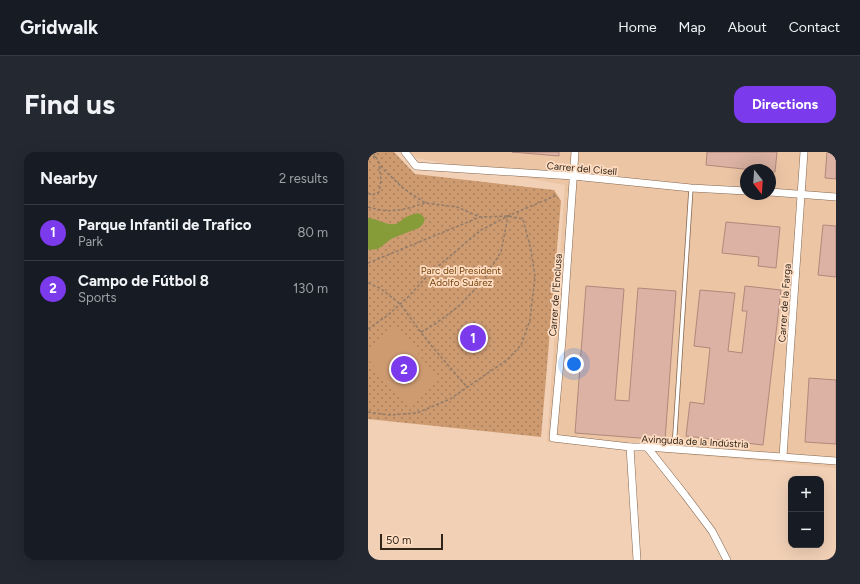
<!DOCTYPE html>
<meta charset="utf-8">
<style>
:root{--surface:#171b24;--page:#242831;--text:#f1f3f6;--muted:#9ea1a6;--line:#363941;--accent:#7c3aed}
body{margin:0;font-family:Figtree,sans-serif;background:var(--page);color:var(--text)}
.controls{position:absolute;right:12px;bottom:12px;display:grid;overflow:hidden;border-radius:8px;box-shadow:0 4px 16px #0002}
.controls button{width:36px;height:36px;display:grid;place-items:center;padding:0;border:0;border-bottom:1px solid var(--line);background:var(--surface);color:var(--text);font:20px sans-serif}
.compass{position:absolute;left:372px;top:12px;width:36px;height:36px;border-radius:50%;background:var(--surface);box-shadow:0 4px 16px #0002;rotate:163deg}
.scale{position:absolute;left:12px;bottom:10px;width:63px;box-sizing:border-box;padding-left:4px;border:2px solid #31251a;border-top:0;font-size:11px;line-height:14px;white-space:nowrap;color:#31251a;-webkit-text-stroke:3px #ffddc2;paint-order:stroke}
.you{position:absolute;left:206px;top:212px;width:14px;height:14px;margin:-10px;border:3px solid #fff;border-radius:50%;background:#1a73e8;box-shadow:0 0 0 6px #1a73e833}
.badge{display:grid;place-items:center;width:26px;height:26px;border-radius:50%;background:var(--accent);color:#fff;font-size:13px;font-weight:700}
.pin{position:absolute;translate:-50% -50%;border:2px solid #fff;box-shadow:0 1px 4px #0006}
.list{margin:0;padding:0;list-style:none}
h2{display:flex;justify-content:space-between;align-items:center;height:52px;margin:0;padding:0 16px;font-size:17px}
h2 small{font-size:13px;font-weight:400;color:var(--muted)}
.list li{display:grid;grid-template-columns:26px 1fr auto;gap:12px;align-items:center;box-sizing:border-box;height:56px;padding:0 16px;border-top:1px solid var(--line)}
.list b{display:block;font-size:15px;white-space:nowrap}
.list p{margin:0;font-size:13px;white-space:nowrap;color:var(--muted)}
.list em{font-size:13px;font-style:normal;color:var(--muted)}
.map{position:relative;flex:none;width:468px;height:408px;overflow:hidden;border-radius:12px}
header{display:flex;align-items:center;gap:24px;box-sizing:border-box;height:56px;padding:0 20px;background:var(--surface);border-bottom:1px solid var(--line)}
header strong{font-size:19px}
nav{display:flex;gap:22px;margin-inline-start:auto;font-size:14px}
.intro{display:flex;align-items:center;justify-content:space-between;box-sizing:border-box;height:96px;padding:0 24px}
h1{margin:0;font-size:28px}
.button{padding:10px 18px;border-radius:12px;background:var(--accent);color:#fff;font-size:14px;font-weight:700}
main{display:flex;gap:24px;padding:0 24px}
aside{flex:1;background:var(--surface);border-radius:12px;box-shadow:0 4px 16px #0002}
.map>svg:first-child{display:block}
.built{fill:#ecc5a5;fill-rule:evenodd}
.grass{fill:url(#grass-dots)}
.pitch{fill:#ce9b71}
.water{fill:#869c39}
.building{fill:#dbb2a3;stroke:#b0897b}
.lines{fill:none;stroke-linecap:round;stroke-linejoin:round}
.lane-casing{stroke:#84664e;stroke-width:5}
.street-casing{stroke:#84664e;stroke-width:8}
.path{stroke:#927c69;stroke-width:1.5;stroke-dasharray:3 2;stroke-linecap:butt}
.lane{stroke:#fff;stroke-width:3.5}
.street{stroke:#fff;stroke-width:7}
.labels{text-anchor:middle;stroke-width:3.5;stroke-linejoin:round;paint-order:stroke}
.street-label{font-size:10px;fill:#31251a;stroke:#ffddc2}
.park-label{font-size:10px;fill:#77440e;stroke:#ffddc2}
</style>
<header>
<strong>Gridwalk</strong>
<nav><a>Home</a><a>Map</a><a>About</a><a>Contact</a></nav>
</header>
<div class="intro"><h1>Find us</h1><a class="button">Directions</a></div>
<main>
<aside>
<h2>Nearby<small>2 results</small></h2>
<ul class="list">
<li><span class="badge">1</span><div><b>Parque Infantil de Trafico</b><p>Park</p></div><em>80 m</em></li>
<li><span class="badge">2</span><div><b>Campo de Fútbol 8</b><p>Sports</p></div><em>130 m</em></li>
</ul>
</aside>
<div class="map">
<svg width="468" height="408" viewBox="0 0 468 408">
<defs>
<pattern id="grass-dots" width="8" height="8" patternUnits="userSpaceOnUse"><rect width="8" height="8" fill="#ce9b71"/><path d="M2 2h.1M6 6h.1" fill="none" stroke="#a87e5c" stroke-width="1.8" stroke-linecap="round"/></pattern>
</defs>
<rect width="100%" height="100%" fill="#f1d0b5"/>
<path class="built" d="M43 0H468V316L179 290 197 33 48 6ZM378 18H402V42H378Z"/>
<polygon class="grass" points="0,0 26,0 47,22 186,38 193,49 173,285 0,267"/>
<polygon class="pitch" points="27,174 71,227 39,254 0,207 0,197"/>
<path class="water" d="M50 61 54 63 57 67 55 72 51 76 30 84 23 87 10 97 1 98 0 97V66C9 66 18 74 27 72 32 71 34 67 38 65 42 63 46 62 50 61Z"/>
<g class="building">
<polygon points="144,0 191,0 191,4"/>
<polygon points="339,0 409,0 407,20 402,20 402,18 385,18 338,13"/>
<polygon points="459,0 468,0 468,27 457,26"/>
<polygon points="358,70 412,75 408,116 390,114 391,105 354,101"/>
<polygon points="455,73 468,74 468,125 450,123"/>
<polygon points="218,134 256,137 247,248 261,249 270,136 308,139 297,288 207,281"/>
<polygon points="377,134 413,138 395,293 318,284 322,250 336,252 342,196 326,194 332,138 367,141 360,199 374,201 379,159 374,159"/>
<polygon points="441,226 468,228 468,292 437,290"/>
</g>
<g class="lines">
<defs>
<polyline id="lane" points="306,297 323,36"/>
<g id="street">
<polyline points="37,0 48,14 205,24 323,36 378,39"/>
<polyline points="207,0 194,188 185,286 262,295 279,295 468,309"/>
<polyline points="402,40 468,45"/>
<polyline points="262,295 269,408"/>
<polyline points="279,295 317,343 344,379 359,408"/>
<polyline points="415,304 436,0"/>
</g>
</defs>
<use href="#lane" class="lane-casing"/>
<use href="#street" class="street-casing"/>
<g class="path">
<polyline points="0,3 8,5"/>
<polyline points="0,41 4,43 11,40 13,28 11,13"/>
<path d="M0 55C23 62 35 58 57 51"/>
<polyline points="0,111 112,65"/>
<polyline points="0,131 12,136 32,152 61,191 99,235"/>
<polyline points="0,177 20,163 41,144 63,120 113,78 140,64 189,43"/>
<polyline points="53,180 67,172 91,154 114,130 133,100 140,64"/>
<polyline points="0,260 21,263 49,261 82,247 139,208 153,193 162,168 167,125 163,98 155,67 140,64 112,65 89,55 57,51 35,36 14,16 5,0"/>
</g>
<use href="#lane" class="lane"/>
<use href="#street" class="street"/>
</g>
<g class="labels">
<g class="street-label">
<text transform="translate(214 16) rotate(5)" y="4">Carrer del Cisell</text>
<text transform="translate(187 143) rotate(-86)" y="4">Carrer de l'Enclusa</text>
<text transform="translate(416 151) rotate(-86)" y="4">Carrer de la Farga</text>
<text transform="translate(327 289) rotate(3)" y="4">Avinguda de la Indústria</text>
</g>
<g class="park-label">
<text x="93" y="122">Parc del President<tspan x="93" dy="12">Adolfo Suárez</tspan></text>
</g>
</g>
</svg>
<div class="controls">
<button>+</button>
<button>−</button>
</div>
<svg class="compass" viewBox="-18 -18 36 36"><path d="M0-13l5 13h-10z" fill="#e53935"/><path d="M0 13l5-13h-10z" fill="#9ea1a6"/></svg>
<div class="scale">50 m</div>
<div class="you"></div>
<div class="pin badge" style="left:105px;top:186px">1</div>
<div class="pin badge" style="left:36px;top:217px">2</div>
</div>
</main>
